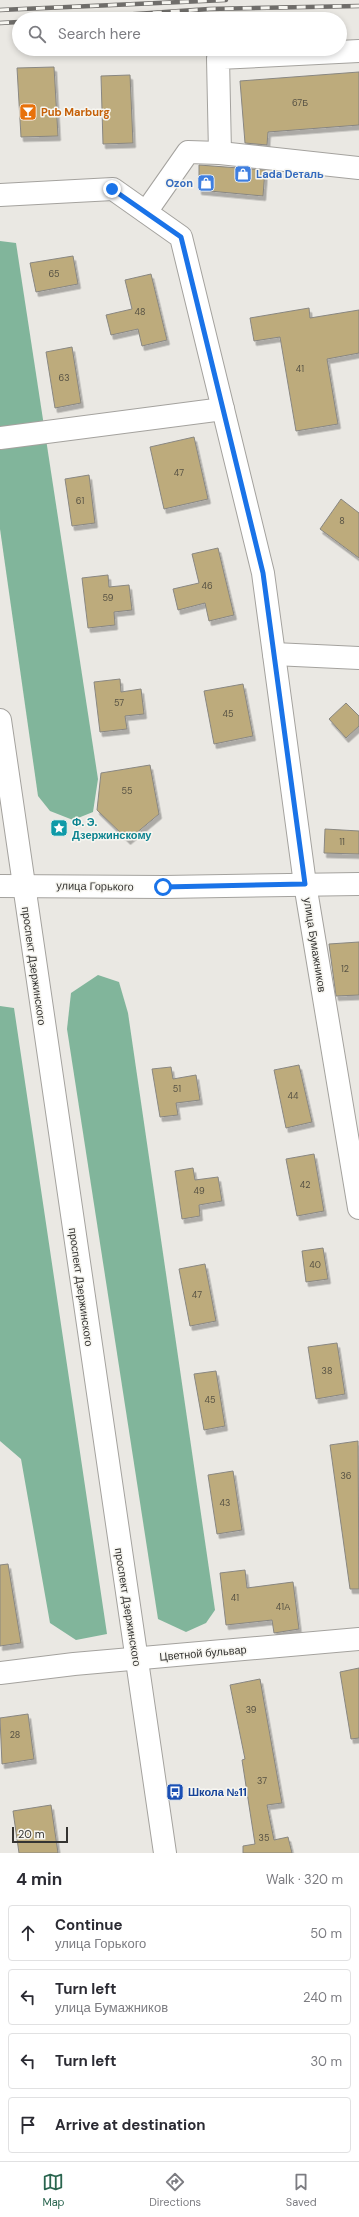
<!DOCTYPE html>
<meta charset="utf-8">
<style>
:root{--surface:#fff;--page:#f7f7f7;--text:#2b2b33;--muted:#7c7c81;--line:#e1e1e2;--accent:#2a654f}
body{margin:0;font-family:"DM Sans",sans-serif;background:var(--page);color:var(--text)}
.scale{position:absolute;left:12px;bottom:10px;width:56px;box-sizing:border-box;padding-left:4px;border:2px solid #353432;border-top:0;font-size:11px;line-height:14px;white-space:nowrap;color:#353432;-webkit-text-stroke:3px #f7f6f1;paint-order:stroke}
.stop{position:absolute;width:12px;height:12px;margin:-9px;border:3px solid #1a73e8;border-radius:50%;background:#fff}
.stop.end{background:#1a73e8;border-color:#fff;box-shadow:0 1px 4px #0008}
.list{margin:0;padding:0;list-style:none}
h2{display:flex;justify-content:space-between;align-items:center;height:52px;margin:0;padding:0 16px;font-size:17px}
h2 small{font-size:13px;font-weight:400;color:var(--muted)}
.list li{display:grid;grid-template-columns:26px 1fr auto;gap:12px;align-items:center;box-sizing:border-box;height:56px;margin:0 8px 8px;padding:0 8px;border:1px solid var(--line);border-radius:4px}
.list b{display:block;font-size:15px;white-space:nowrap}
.list p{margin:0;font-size:13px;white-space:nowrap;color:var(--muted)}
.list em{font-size:13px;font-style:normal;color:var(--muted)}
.icon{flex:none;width:22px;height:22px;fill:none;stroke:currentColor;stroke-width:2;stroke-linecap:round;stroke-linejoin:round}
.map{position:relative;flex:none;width:359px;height:1853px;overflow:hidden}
.search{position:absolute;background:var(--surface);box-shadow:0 2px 6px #0003;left:12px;right:12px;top:12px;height:44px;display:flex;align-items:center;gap:10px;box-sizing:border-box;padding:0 14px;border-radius:22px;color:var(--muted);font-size:15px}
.sheet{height:308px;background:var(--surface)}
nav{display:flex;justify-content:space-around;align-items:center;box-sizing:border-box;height:56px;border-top:1px solid var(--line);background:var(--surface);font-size:11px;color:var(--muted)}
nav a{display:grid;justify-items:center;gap:2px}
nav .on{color:var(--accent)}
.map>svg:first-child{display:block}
.forest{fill:#81b59b}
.building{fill:#bdab7b;stroke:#898782;filter:url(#shadow)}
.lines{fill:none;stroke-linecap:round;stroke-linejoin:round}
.minor-casing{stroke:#a4a29e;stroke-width:24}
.major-casing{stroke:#a4a29e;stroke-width:24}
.minor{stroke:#fff;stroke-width:22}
.major{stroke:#fff;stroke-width:22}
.rail-casing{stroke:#6f6d6a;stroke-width:4.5}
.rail{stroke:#f7f6f1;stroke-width:3;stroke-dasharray:9;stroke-linecap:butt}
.route{stroke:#1a73e8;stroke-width:5}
.labels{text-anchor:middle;stroke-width:3;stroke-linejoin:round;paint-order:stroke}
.number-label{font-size:9px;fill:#575244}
.food-label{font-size:11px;font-weight:bold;fill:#c56008;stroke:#f7f6f1;text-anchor:start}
.shop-label{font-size:11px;font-weight:bold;fill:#366cbe;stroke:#f7f6f1;text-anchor:start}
.culture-label{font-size:11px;font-weight:bold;fill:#0d838f;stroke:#f7f6f1;text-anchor:start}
.street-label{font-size:11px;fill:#353432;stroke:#f7f6f1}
.transit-label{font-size:11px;font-weight:bold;fill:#164399;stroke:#f7f6f1;text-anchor:start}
</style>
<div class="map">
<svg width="359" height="1853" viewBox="0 0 359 1853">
<defs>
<filter id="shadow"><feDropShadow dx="2.5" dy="4.5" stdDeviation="0" flood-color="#0004"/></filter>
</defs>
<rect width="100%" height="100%" fill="#eae8e3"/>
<g class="forest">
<polygon points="0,241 16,243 98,779 93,812 73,820 50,811 38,796 0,529"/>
<polygon points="98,975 119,982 128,1013 215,1610 206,1623 186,1632 158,1619 67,1029 71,993"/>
<polygon points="0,1006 14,1008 107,1634 76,1640 50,1623 21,1459 0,1441"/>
</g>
<g class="building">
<polygon points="54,67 58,136 21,137 17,68"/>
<polygon points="359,72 359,125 268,132 267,145 245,143 240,81"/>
<polygon points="130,75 133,143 103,144 101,76"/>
<polygon points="199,165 265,170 263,196 199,190"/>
<polygon points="73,256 78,284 36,292 30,263"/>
<polygon points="151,274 167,340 142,346 138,329 111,335 106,315 132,309 125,280"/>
<polygon points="309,308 310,318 359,310 359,353 327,359 338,424 296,431 280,337 254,341 250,318"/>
<polygon points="72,347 81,403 55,408 46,352"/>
<polygon points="194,437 208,499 164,509 150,447"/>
<polygon points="89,475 95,523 72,526 65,479"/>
<polygon points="341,499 359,513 359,558 320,529"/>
<polygon points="218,548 234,615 209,621 205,603 178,610 173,589 199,583 192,554"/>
<polygon points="108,575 109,587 129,585 132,610 114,612 115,625 88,628 82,578"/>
<polygon points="120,679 121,692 141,689 144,714 125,716 127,729 100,732 94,682"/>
<polygon points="243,684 253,736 214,744 204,691"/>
<polygon points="346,703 359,716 359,726 346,738 329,719"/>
<polygon points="150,765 159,814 128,840 97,810 101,773"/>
<polygon points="325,829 359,831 359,854 324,853"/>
<polygon points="359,942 359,995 336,996 329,944"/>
<polygon points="299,1065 312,1122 286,1128 274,1070"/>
<polygon points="171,1067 173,1079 196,1075 200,1100 176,1103 178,1115 160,1117 152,1069"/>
<polygon points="314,1154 324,1211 297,1216 286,1159"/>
<polygon points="193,1168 195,1180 218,1177 222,1201 199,1205 200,1216 182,1219 175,1171"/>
<polygon points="323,1248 328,1279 306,1282 302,1251"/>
<polygon points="205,1264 216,1321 190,1326 179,1269"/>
<polygon points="337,1343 345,1394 316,1399 308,1347"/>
<polygon points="216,1371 225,1426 204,1430 194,1374"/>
<polygon points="358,1441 359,1589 350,1589 330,1445"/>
<polygon points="233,1471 242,1530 217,1534 208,1475"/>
<polygon points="8,1564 21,1643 0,1646 0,1565"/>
<polygon points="245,1570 247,1588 293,1582 299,1629 274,1633 272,1620 226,1625 220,1573"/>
<polygon points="359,1668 359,1738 351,1739 340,1672"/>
<polygon points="260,1679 282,1803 267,1805 274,1840 288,1837 292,1853 243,1853 243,1846 255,1844 242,1760 245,1759 230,1685"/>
<polygon points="28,1714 34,1759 2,1764 0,1718"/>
<polygon points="51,1805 58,1853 19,1853 13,1811"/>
</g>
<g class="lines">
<defs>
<g id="minor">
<polyline points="220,153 218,58 359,51"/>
<polyline points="0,195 113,189 181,237 263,573 305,884 359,1208"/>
<polyline points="146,212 188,152 220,153 359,168"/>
<polyline points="0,438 223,409"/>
<polyline points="274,654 359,658"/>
<polyline points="0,886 163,887 359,884"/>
<polyline points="0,1673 74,1664 359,1639"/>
</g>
<polyline id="major" points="0,720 165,1853"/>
</defs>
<use href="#minor" class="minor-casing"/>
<use href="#major" class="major-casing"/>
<use href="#minor" class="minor"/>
<use href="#major" class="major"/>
<defs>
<g id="rail">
<polyline points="0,10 226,0"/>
<polyline points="63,19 209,9 359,6"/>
<polyline points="0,23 19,22"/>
</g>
</defs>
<use href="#rail" class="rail-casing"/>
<use href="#rail" class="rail"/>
</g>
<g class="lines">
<polyline class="route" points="112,189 181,237 263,573 305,884 163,887"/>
</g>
<defs>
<symbol id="bar-square" viewBox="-11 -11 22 22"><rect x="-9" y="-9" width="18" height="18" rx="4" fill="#e8710a" stroke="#f7f6f1"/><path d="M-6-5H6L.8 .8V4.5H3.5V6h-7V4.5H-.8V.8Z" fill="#fff"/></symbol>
<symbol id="shop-square" viewBox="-11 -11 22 22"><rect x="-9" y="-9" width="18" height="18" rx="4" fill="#3f7fe0" stroke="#f7f6f1"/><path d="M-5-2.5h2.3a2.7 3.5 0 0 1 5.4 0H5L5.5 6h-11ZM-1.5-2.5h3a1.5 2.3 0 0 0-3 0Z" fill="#fff"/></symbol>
<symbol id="sight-square" viewBox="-11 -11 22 22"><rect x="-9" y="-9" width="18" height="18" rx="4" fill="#0f9aa8" stroke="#f7f6f1"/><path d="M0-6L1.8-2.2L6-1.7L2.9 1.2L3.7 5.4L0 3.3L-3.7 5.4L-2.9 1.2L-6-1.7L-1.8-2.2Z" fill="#fff"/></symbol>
<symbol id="bus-square" viewBox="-11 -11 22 22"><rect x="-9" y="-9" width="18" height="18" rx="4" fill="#1a4fb4" stroke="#f7f6f1"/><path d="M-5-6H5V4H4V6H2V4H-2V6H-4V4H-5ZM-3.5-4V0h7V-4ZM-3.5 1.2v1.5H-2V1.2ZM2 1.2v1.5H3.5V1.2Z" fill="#fff"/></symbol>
</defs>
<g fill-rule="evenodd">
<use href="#bar-square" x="18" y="102" width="20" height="20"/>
<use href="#shop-square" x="233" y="164" width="20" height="20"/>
<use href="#shop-square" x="196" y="173" width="20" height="20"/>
<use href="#sight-square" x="49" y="818" width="20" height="20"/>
<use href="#bus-square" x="165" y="1782" width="20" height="20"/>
</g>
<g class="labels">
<g class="number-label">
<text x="300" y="106">67Б</text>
<text x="54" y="277">65</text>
<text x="140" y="315">48</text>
<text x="300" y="372">41</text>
<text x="64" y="381">63</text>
<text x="179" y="476">47</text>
<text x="80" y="504">61</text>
<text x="342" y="524">8</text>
<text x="207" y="589">46</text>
<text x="108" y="601">59</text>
<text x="119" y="706">57</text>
<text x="228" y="717">45</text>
<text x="127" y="794">55</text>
<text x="342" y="845">11</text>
<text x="345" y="972">12</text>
<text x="177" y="1092">51</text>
<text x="293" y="1099">44</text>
<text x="305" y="1188">42</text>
<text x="199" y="1194">49</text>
<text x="315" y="1268">40</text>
<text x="197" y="1298">47</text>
<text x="327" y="1374">38</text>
<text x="210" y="1403">45</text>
<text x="346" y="1479">36</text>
<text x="225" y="1506">43</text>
<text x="235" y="1601">41</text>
<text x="283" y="1610">41А</text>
<text x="251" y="1713">39</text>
<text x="15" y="1738">28</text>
<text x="262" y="1784">37</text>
<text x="264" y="1841">35</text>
</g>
<g class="food-label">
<text x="41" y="116">Pub Marburg</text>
</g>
<g class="shop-label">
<text x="256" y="178">Lada Dеталь</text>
<text x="193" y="187" text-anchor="end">Ozon</text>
</g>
<g class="culture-label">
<text x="72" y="826">Ф. Э.<tspan x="72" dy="13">Дзержинскому</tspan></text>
</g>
<g class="street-label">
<text transform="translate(95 886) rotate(1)" y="4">улица Горького</text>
<text transform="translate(315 945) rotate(81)" y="4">улица Бумажников</text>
<text transform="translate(34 966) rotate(82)" y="4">проспект Дзержинского</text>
<text transform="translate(81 1287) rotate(82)" y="4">проспект Дзержинского</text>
<text transform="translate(128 1607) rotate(81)" y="4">проспект Дзержинского</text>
<text transform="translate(203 1653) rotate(-5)" y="4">Цветной бульвар</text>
</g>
<g class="transit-label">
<text x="188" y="1796">Школа №11</text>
</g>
</g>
</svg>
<div class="scale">20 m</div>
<div class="stop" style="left:163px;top:887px"></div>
<div class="stop end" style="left:112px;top:189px"></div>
<div class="search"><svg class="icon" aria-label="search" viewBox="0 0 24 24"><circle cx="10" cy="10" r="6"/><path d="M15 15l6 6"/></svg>Search here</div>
</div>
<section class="sheet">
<h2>4 min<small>Walk · 320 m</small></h2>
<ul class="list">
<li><svg class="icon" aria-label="ahead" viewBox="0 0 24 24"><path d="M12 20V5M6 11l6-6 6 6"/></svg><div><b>Continue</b><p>улица Горького</p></div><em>50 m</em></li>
<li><svg class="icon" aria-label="left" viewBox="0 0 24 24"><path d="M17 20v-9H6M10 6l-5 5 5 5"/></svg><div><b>Turn left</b><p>улица Бумажников</p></div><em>240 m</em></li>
<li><svg class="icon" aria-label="left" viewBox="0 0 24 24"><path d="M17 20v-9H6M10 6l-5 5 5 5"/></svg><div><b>Turn left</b></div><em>30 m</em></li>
<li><svg class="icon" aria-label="arrive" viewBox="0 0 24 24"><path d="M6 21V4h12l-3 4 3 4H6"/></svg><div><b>Arrive at destination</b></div></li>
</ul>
</section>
<nav>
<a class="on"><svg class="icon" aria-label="map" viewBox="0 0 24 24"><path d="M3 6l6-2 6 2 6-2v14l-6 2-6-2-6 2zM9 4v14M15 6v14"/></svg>Map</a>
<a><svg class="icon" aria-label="directions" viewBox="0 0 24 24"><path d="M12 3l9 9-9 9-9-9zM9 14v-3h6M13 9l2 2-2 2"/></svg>Directions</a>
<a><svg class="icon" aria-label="saved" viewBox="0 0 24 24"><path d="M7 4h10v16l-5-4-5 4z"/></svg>Saved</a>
</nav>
